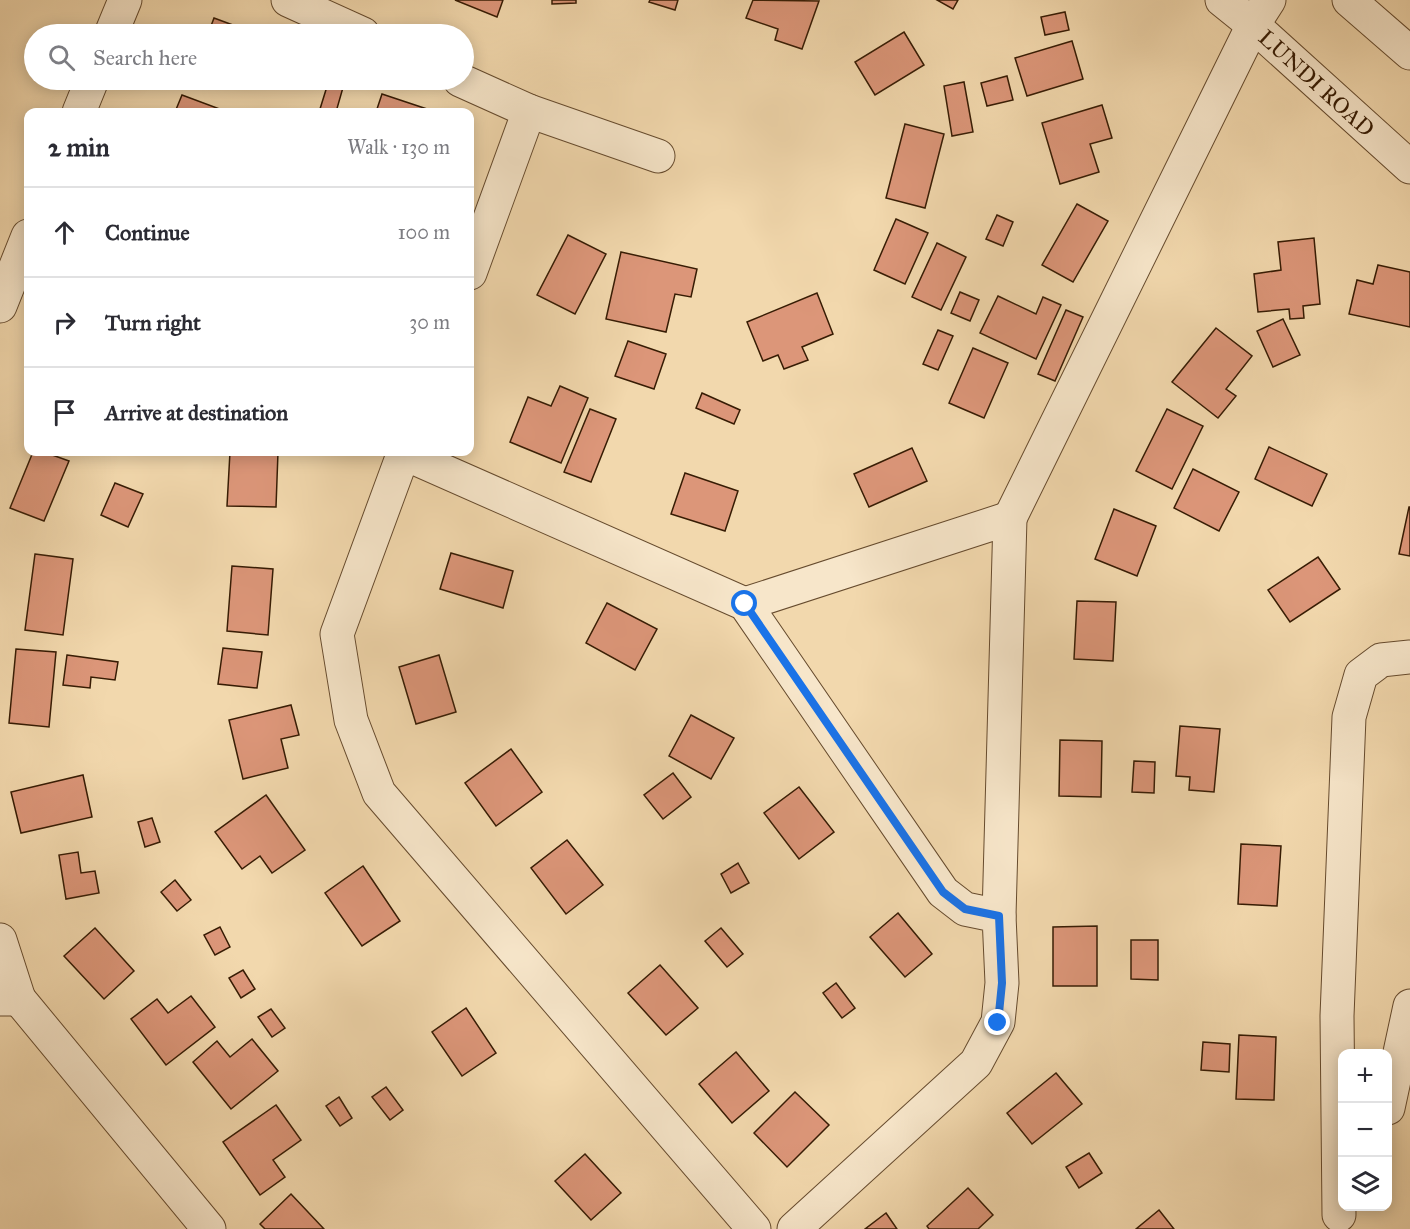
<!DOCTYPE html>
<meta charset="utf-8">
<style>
:root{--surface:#fff;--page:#f7f7f7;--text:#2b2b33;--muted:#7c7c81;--line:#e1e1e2}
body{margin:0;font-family:"IM FELL Great Primer",serif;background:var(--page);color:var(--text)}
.controls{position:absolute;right:18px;bottom:18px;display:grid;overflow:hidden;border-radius:12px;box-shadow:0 3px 15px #0003}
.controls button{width:54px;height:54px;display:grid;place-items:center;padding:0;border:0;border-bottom:2px solid var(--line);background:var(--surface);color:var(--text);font:30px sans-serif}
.stop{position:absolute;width:18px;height:18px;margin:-14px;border:4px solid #1a73e8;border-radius:50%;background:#fff}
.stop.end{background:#1a73e8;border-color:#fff;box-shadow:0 2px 6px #0008}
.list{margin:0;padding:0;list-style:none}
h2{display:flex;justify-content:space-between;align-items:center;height:78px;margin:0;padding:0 24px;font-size:26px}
h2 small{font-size:20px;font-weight:400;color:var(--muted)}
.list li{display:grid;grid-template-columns:39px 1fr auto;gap:18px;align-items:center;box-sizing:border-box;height:90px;padding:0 24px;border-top:2px solid var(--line)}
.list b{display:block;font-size:22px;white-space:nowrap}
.list em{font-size:20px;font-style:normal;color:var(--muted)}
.icon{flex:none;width:33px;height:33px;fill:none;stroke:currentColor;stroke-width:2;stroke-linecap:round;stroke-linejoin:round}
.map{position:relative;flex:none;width:1410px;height:1229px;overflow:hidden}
.search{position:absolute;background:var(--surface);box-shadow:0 3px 15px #0003;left:24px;top:24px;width:450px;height:66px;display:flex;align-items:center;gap:15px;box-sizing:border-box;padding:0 21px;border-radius:33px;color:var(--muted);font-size:22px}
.panel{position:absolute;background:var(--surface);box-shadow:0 3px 15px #0003;left:24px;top:108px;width:450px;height:348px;border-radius:12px}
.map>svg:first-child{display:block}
.building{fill:#dc9679;stroke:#371c04;stroke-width:1.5}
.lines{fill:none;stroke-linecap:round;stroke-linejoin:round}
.minor-casing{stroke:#664b2e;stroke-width:35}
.minor{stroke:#f7e6ca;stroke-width:33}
.route{stroke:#1a73e8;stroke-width:8}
.labels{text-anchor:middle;stroke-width:4.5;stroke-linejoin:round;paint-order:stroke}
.street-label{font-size:22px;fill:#371c04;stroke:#f7e6ca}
</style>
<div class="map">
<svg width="1410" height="1229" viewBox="0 0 1410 1229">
<rect width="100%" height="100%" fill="#f2d8ad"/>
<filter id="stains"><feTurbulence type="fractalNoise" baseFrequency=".00333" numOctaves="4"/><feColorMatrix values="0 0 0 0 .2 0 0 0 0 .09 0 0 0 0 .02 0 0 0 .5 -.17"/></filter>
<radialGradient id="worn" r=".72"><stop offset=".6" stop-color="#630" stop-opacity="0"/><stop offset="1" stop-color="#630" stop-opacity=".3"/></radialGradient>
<g class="building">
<polygon points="455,0 503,0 497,17"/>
<polygon points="552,0 576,0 576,3 552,4"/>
<polygon points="650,0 678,0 675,10 649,2"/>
<polygon points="753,0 819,1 802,49 775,40 778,29 746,18"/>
<polygon points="937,0 958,0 953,9"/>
<polygon points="1065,12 1069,30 1045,35 1041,17"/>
<polygon points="214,18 257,34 208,34"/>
<polygon points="904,32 924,65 875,95 855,62"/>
<polygon points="1072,41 1083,79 1027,96 1015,58"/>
<polygon points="1007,76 1013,100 987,106 981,83"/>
<polygon points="201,80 227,80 224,88"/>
<polygon points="235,80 258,80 255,87"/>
<polygon points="329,80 344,84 336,112 320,109"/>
<polygon points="964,82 973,132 952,136 944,86"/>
<polygon points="382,94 430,110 429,112 376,112"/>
<polygon points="182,95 225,111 225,112 175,112"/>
<polygon points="1102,105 1112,138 1090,144 1099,172 1060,184 1042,123"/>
<polygon points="905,124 944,134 925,208 886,198"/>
<polygon points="1077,204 1108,221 1073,282 1042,265"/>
<polygon points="997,215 1013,222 1003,246 986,239"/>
<polygon points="896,219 928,233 905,284 874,270"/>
<polygon points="568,235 606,254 575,314 537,295"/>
<polygon points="1314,238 1320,304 1303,306 1304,318 1290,319 1289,309 1258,312 1254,274 1281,270 1278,242"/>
<polygon points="937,243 966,257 941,310 912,297"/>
<polygon points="621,252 697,269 691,297 675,294 666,332 606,319"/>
<polygon points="1378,265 1410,272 1410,327 1349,314 1357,280 1373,284"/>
<polygon points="960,292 979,300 970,321 951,313"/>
<polygon points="817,293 833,334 802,347 808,360 784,369 778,355 763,361 747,322"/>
<polygon points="998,296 1036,314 1043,297 1061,305 1036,359 980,333"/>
<polygon points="1066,310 1083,317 1055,381 1038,374"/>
<polygon points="1283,319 1300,355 1273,367 1257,331"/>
<polygon points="1216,328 1252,356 1226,389 1236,396 1218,418 1172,382"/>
<polygon points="938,330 953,336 938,370 923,364"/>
<polygon points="628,341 666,354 654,389 615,376"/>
<polygon points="973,348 1008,363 984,418 949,403"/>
<polygon points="560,386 588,398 561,463 510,442 528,397 551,406"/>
<polygon points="702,393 740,410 734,424 696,408"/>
<polygon points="590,409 616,419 591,482 564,472"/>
<polygon points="1167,409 1203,426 1172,489 1136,471"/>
<polygon points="1269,447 1327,474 1312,506 1255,479"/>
<polygon points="912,448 927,481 869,507 854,474"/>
<polygon points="33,452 44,452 69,461 44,521 10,508"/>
<polygon points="230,452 278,452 276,507 227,506"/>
<polygon points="1193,469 1239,492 1219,531 1174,508"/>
<polygon points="685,473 738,491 725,531 671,514"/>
<polygon points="115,483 143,494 128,527 101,515"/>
<polygon points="1409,507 1410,507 1410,556 1399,554"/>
<polygon points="1114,509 1156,526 1137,576 1095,559"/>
<polygon points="451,553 513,571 503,608 440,589"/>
<polygon points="35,554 73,559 63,635 25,630"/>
<polygon points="1318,557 1340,589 1290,622 1268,590"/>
<polygon points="232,566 273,569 268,635 227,631"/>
<polygon points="1077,601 1116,602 1113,661 1074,659"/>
<polygon points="607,603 657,629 635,670 586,643"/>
<polygon points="223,648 262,652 257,688 218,684"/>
<polygon points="16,649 56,652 49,727 9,723"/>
<polygon points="67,655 118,662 115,680 91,677 90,688 63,685"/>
<polygon points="439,655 456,712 416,724 399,667"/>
<polygon points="291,705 299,735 281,739 288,768 243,779 229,720"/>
<polygon points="691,715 734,738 711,779 669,756"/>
<polygon points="1180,726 1220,729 1214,792 1189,790 1190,777 1176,776"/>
<polygon points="1060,740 1102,741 1101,797 1059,796"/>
<polygon points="511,749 542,792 496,826 465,783"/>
<polygon points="1134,761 1155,762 1154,793 1132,792"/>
<polygon points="673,773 691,797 663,819 644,795"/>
<polygon points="83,775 92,817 21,833 11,792"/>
<polygon points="799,787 834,832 799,859 764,813"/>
<polygon points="266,795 305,850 272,873 260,856 242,869 215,832"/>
<polygon points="152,818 160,842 145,847 138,822"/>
<polygon points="567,840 603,885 566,914 531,868"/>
<polygon points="1241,844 1281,846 1277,906 1238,904"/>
<polygon points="78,852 81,873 95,871 99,893 66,899 59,855"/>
<polygon points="738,863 749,883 731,893 721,874"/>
<polygon points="363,866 400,921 362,946 325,893"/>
<polygon points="175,880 191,900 177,911 161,892"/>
<polygon points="898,913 932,954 905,977 870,937"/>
<polygon points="1097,926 1097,986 1053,986 1053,927"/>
<polygon points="220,927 230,947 215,955 204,935"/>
<polygon points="95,928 134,971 104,999 64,956"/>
<polygon points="721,928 743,954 727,967 705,941"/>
<polygon points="1131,940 1158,940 1158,980 1131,979"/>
<polygon points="660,965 698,1008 666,1035 628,993"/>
<polygon points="243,970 255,989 241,998 229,978"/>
<polygon points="836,983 855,1008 842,1018 823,993"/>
<polygon points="191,996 215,1027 166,1065 131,1019 157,999 168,1013"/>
<polygon points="466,1008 496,1053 462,1076 432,1032"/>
<polygon points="271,1009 285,1028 272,1037 258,1017"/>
<polygon points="1239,1035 1276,1037 1274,1100 1236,1099"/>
<polygon points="252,1039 278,1071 231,1109 193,1062 217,1041 230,1057"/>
<polygon points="1203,1042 1230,1044 1229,1072 1201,1070"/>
<polygon points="736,1052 769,1091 732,1123 699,1084"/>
<polygon points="1056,1073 1082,1104 1032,1144 1007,1113"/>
<polygon points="386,1087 403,1110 390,1120 372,1097"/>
<polygon points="795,1092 829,1125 787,1167 754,1133"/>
<polygon points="339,1097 352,1118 340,1126 326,1106"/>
<polygon points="276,1105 301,1140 273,1160 285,1177 260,1195 223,1142"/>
<polygon points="1089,1153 1102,1173 1079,1188 1066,1167"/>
<polygon points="585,1154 621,1193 591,1220 555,1181"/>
<polygon points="968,1188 993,1215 978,1229 929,1229 927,1226"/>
<polygon points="291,1194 324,1229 265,1229 260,1224"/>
<polygon points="1159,1210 1174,1229 1136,1229"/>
<polygon points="886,1213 897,1229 865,1229"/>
</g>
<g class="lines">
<defs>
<g id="minor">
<polyline points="288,0 363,34"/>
<path id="s1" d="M1222 0 1253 25 1410 167"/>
<polyline points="1349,0 1410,53"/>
<polyline points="111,34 125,0"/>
<polyline points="460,80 529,111 470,273"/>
<polyline points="529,111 658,156"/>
<polyline points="79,112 92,80"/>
<polyline points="0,306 28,236"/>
<polyline points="404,452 337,634 351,720 379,793 754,1229"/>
<polyline points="403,453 745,604 943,892 965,909 999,916 1002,983 998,1022 976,1063 794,1229"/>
<polyline points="1010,518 1253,25 1269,0"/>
<polyline points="745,604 1010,518 999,916"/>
<polyline points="0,940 19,999 0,999"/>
<polyline points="19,999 209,1229"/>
<polyline points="1388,1108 1410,1006"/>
<polyline points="1339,1215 1337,1016 1349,717 1361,675 1381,660 1410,657"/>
</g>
</defs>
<use href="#minor" class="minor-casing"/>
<use href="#minor" class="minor"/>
</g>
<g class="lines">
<polyline class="route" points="745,604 943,892 965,909 999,916 1002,983 998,1023"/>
</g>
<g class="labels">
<g class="street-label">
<text dy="8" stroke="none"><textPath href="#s1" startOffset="126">LUNDI ROAD</textPath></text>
</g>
</g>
<rect width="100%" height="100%" filter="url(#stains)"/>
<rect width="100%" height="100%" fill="url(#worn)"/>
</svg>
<div class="controls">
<button>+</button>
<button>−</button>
<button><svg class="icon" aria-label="layers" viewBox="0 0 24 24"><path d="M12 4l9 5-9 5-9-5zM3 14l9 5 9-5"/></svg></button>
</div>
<div class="stop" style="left:745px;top:604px"></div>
<div class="stop end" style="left:998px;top:1023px"></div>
<div class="search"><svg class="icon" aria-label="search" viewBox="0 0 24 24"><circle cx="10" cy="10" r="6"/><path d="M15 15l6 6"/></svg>Search here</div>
<section class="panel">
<h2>2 min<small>Walk · 130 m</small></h2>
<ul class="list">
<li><svg class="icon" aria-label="ahead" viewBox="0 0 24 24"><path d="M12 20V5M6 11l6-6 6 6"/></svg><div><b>Continue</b></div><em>100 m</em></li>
<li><svg class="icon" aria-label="right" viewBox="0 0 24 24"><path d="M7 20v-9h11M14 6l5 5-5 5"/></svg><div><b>Turn right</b></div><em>30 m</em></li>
<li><svg class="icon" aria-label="arrive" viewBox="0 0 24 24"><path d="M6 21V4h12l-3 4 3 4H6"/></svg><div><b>Arrive at destination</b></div></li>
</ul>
</section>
</div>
